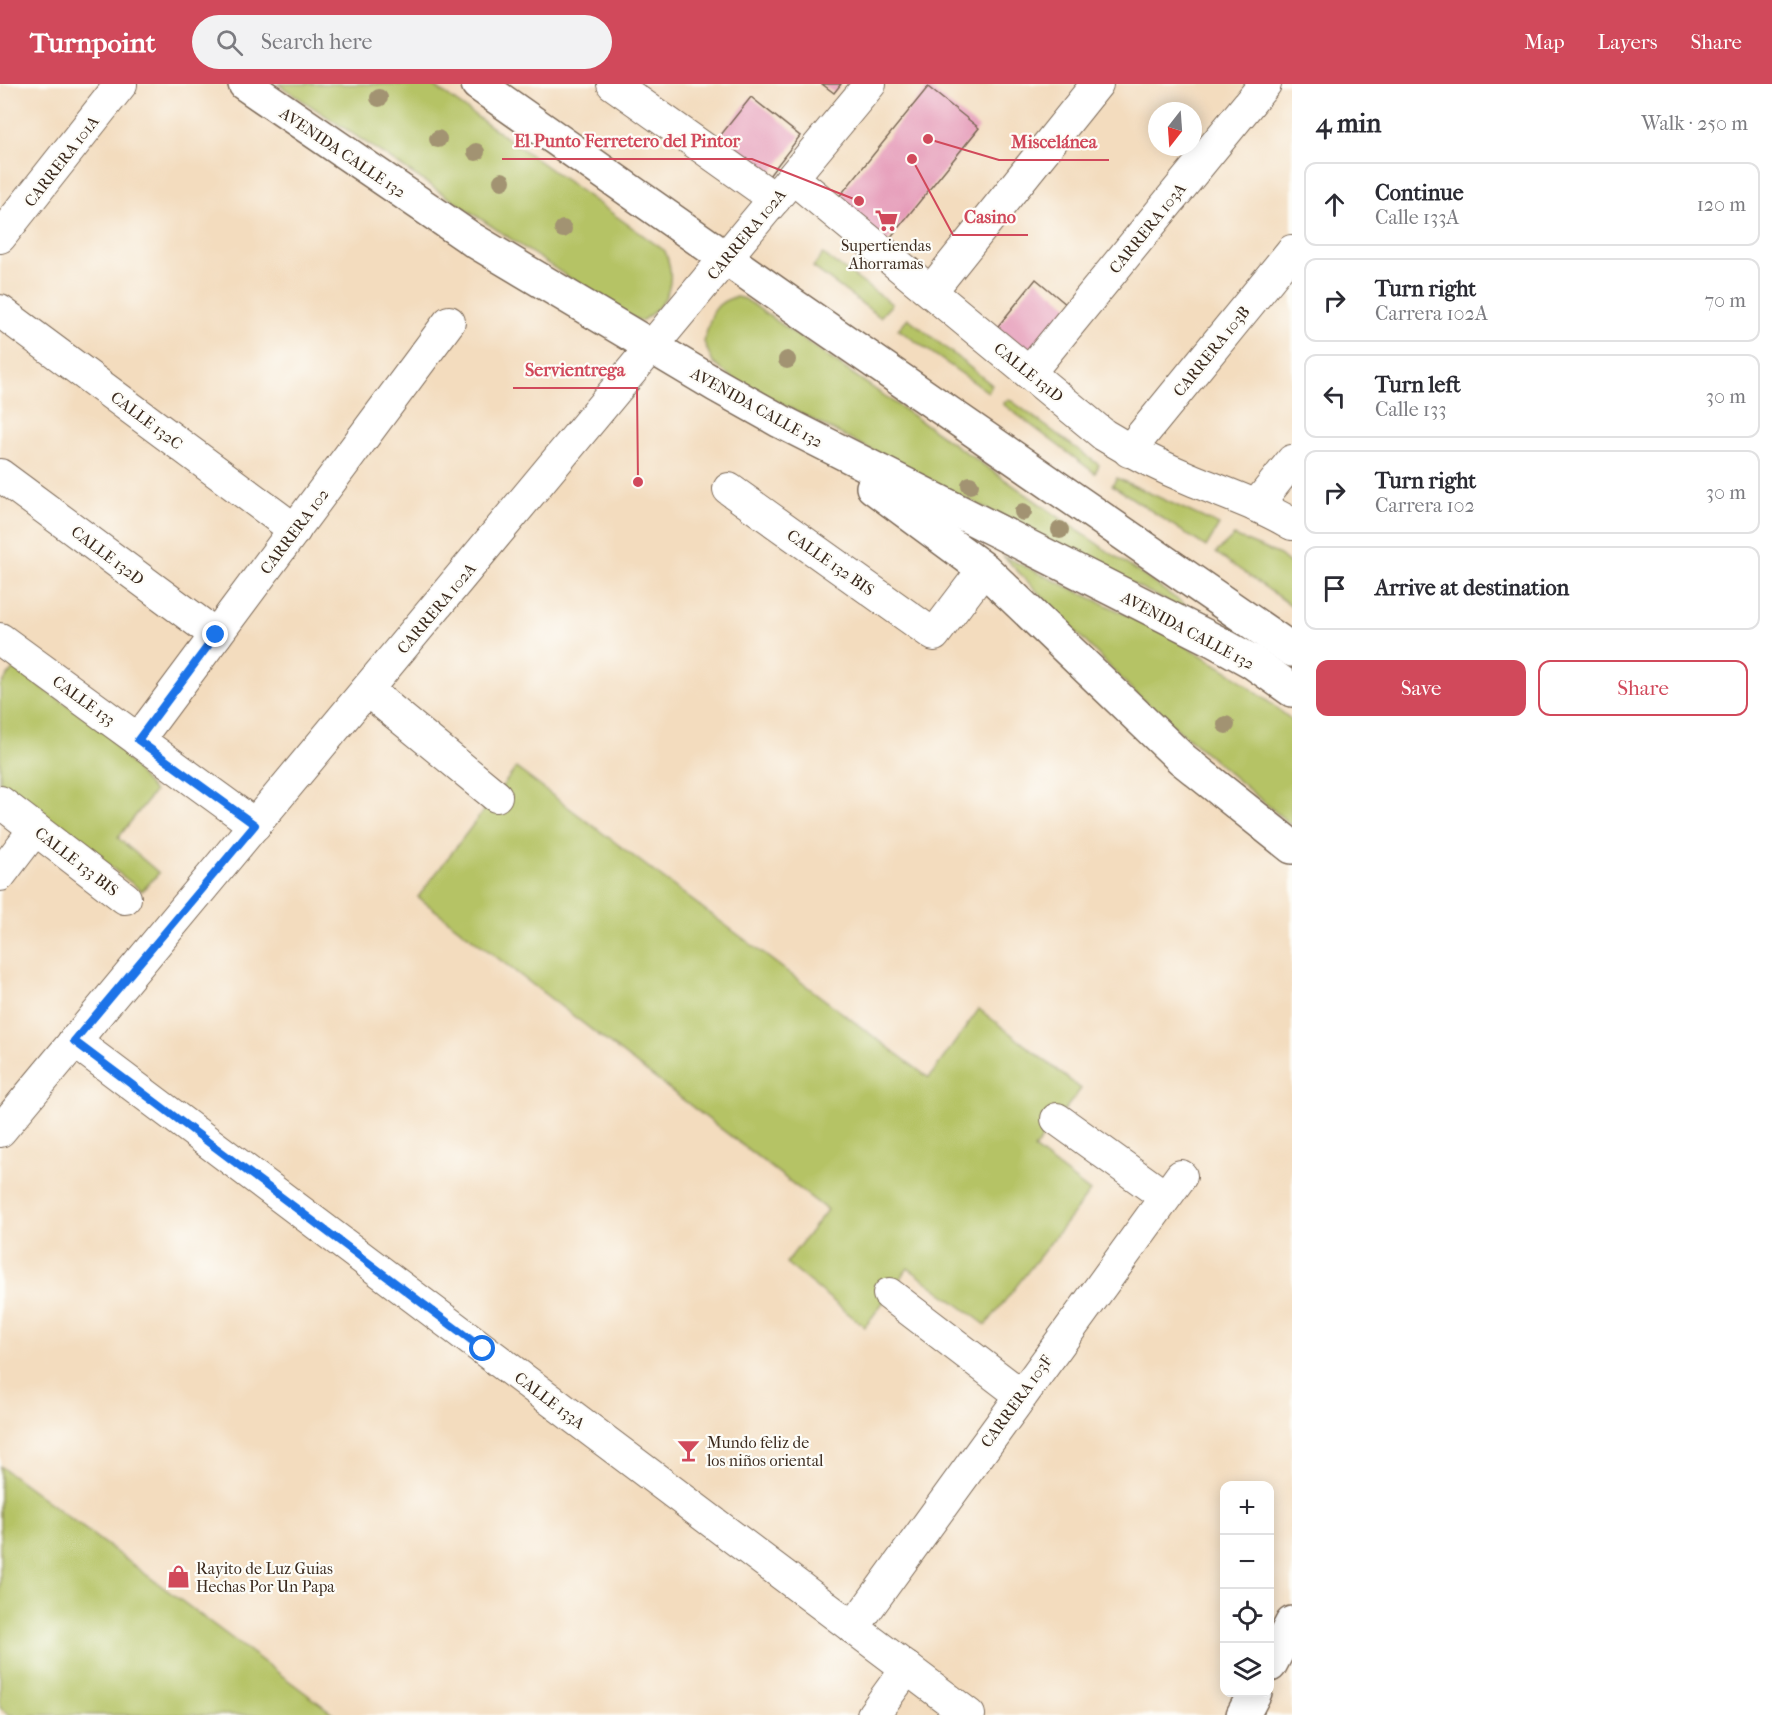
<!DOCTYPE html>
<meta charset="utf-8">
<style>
:root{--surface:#fff;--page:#f2f2f3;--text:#2b2b33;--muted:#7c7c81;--line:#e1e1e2;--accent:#d1495b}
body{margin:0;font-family:"IM FELL French Canon",serif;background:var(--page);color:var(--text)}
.controls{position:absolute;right:18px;bottom:18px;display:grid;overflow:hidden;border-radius:12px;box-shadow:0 3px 15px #0003}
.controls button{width:54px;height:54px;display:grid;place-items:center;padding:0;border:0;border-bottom:2px solid var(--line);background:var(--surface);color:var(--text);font:30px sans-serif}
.compass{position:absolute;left:1148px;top:18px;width:54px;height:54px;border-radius:50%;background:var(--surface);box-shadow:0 3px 15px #0003;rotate:197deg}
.stop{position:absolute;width:18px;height:18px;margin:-14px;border:4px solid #1a73e8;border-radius:50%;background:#fff}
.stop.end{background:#1a73e8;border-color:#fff;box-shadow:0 2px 6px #0008}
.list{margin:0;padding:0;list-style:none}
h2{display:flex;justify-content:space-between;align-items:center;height:78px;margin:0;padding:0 24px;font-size:26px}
h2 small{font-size:20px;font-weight:400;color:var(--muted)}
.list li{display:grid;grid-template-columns:39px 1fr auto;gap:18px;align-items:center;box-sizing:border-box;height:84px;margin:0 12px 12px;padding:0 12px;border:2px solid var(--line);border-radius:12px}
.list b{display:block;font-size:22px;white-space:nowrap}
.list p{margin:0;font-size:20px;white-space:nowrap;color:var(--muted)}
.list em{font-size:20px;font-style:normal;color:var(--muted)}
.actions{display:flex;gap:12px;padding:18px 24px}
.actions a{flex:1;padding:14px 0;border:2px solid var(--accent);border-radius:12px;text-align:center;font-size:21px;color:var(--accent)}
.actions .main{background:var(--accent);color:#fff}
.icon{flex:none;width:33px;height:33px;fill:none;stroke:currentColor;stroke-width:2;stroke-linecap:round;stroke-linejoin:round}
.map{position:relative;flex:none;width:1292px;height:1631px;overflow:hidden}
header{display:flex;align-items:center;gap:36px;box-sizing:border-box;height:84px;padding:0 30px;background:var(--accent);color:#fff}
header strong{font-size:28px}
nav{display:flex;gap:33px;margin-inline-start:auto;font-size:21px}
.search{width:420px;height:54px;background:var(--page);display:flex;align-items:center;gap:15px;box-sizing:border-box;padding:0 21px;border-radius:33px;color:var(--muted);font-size:22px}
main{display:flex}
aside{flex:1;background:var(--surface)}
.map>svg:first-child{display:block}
.green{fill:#b5c365;stroke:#787642;stroke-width:1.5}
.building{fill:#e599b7}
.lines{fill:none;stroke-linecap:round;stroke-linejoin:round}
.minor-casing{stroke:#7b6856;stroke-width:34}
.major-casing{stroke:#7b6856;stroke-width:36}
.minor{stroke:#fff;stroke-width:32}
.major{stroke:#fff;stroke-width:33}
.tree{fill:#a29372}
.route{stroke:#1a73e8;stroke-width:8}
.labels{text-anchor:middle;stroke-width:4.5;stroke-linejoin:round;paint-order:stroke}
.street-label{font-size:16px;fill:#3b2a1e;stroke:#fdfcf7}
.poi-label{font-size:16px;fill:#3b2a1e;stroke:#fdfcf7;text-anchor:start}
.leader{fill:none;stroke:#d1495b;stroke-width:2}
.callout-dot{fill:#d1495b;stroke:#fdfcf7;stroke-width:2}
.callout-label{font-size:18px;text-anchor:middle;font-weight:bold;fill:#d1495b;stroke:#fdfcf7;stroke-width:4.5;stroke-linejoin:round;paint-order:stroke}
</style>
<header>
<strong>Turnpoint</strong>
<div class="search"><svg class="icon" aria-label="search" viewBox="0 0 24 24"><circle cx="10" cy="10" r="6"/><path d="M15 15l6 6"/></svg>Search here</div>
<nav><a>Map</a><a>Layers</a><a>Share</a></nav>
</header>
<main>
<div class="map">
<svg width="1292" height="1631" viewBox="0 0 1292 1631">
<rect width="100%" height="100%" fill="#fdfcf7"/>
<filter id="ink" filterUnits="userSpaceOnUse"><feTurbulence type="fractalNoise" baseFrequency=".0167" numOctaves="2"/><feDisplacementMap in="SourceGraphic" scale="12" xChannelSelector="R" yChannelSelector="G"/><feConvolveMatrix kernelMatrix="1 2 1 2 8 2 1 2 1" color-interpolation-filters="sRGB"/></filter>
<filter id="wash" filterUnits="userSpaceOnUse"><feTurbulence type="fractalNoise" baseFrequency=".008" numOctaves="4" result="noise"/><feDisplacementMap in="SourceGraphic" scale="24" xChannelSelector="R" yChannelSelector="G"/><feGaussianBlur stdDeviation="1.35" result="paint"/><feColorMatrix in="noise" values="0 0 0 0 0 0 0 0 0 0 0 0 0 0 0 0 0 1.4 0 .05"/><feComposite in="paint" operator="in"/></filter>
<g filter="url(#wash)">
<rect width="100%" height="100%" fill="#f3dcbe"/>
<g class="green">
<path d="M278 0H431L665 167C677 198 669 220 641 237L625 231Z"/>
<polygon points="823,170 892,220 880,233 813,183"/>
<path d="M736 213 745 215 1217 543 735 296 713 279 704 258C710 236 711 218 736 213Z"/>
<polygon points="908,234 992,301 988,308 898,245"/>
<polygon points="1009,315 1099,381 1095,389 1003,320"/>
<polygon points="1117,394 1219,441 1206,463 1112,401"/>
<polygon points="1234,452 1280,471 1292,481 1292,522 1216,469"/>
<polygon points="1003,472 1163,548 1231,589 1292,636 1292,742 1136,610"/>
<polygon points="14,584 102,645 154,708 118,754 159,789 142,807 0,698 0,602"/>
<polygon points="516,684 929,994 979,925 1081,1005 1034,1065 1090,1108 986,1241 908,1184 865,1243 786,1179 827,1126 418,813"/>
<polygon points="0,1382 335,1631 9,1631 0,1624"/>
</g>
<g id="blocks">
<g class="building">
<polygon points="822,0 841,0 834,9"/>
<polygon points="928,3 979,44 886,159 834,119"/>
<polygon points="751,13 800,52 762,101 712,62"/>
<polygon points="1036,195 1073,226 1032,276 995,246"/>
</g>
</g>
</g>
<g filter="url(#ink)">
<use href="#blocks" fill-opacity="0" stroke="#7b6856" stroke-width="1.5"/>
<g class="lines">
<defs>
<g id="minor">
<polyline points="613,0 775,115"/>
<path d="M793 94 1104 351C1133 369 1163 384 1195 397 1227 410 1262 422 1292 440"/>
<polyline points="0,153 121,0"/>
<polyline points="931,207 1097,0"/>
<polyline points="0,227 295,446"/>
<polyline points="1029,289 1265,0"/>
<polyline points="1129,367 1292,167"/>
<polyline points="0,391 216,551"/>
<polyline points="729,405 934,551 984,485"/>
<polyline points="1256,422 1292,377"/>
<polyline points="0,555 255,741"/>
<polyline points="367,606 496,712"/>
<polyline points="138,656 449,238"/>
<polyline points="0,718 125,814"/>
<polyline points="0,791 35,745"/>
<polyline points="74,957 969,1631"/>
<polyline points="1057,1035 1164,1112"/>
<polyline points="0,1047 870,0"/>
<polyline points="889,1210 1021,1311"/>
<polyline points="853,1544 1181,1092"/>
<polyline points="873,1631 907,1584"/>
</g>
<g id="major">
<polyline points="245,0 473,156 716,301 780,337 1215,557 1251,577 1292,606"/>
<polyline points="478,0 794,222 1292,566"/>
<polyline points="873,403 984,485 1182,675 1292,763"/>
<polyline points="1270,1581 1292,1539"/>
<polyline points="1243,1631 1255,1608"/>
</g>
</defs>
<use href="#minor" class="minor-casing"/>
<use href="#major" class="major-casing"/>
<use href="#minor" class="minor"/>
<use href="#major" class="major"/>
</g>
<g class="tree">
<circle cx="379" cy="14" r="9"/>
<circle cx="438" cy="55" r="9"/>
<circle cx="476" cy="68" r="9"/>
<circle cx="502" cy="97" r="9"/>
<circle cx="563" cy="145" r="9"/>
<circle cx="787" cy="276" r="9"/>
<circle cx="970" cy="401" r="9"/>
<circle cx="1023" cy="428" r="9"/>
<circle cx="1060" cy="446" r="9"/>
<circle cx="1226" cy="641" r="9"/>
</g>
</g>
<g class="lines" filter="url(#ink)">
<polyline class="route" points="216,551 138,656 255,741 74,957 483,1265"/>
</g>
<defs>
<symbol id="supermarket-bare" viewBox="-9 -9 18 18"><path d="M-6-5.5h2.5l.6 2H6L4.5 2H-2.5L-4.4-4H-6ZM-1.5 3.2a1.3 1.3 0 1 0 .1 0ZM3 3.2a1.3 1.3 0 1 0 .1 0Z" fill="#d1495b" stroke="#fdfcf7" stroke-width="2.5" paint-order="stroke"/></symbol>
<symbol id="bar-bare" viewBox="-9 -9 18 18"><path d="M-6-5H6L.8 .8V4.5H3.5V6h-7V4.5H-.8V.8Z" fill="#d1495b" stroke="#fdfcf7" stroke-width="2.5" paint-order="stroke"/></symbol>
<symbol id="shop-bare" viewBox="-9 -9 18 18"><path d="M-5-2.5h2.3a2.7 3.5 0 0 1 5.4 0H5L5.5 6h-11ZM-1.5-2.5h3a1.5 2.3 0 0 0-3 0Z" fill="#d1495b" stroke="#fdfcf7" stroke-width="2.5" paint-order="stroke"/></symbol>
</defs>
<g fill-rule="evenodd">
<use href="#supermarket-bare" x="870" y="120" width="33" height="33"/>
<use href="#bar-bare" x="672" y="1350" width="33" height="33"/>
<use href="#shop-bare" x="162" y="1476" width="33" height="33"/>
</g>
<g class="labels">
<g class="street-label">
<text transform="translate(343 68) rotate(34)" y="6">AVENIDA CALLE 132</text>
<text transform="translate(61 77) rotate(-52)" y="6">CARRERA 101A</text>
<text transform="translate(1147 144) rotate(-51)" y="6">CARRERA 103A</text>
<text transform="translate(746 150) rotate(-50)" y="6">CARRERA 102A</text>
<text transform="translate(1211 267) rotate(-51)" y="6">CARRERA 103B</text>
<text transform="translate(1029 288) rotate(39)" y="6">CALLE 131D</text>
<text transform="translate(757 323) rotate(29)" y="6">AVENIDA CALLE 132</text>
<text transform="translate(147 336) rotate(37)" y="6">CALLE 132C</text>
<text transform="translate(294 447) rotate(-53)" y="6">CARRERA 102</text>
<text transform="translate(108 471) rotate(37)" y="6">CALLE 132D</text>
<text transform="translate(831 478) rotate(35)" y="6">CALLE 132 BIS</text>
<text transform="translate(436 524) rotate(-50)" y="6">CARRERA 102A</text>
<text transform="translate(1188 546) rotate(28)" y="6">AVENIDA CALLE 132</text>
<text transform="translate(84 616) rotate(36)" y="6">CALLE 133</text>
<text transform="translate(77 777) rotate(38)" y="6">CALLE 133 BIS</text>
<text transform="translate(550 1316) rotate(37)" y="6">CALLE 133A</text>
<text transform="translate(1016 1317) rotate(-54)" y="6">CARRERA 103F</text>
</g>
<g class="poi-label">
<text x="886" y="167" text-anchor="middle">Supertiendas<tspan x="886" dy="18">Ahorramas</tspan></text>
<text x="707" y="1364">Mundo feliz de<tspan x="707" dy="18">los niños oriental</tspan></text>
<text x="196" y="1490">Rayito de Luz Guias<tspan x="196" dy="18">Hechas Por Un Papa</tspan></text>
</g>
</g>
<path class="leader" d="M859 117L752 75H502M928 55L999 76H1109M912 75L953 151H1028M638 398L637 304H513"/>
<g class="callout-dot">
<circle cx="859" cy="117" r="6"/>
<circle cx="928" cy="55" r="6"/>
<circle cx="912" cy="75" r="6"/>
<circle cx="638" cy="398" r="6"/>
</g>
<g class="callout-label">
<text x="627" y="63">El Punto Ferretero del Pintor</text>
<text x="1054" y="64">Miscelánea</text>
<text x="990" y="139">Casino</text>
<text x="575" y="292">Servientrega</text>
</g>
</svg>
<div class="controls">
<button>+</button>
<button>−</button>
<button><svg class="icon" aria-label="locate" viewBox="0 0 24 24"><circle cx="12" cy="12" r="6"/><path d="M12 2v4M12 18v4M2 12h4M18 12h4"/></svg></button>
<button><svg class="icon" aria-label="layers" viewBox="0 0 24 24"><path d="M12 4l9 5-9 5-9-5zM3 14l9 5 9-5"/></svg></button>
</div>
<svg class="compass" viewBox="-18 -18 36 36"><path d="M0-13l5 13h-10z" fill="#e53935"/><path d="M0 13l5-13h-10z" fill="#7c7c81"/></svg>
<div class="stop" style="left:483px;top:1265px"></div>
<div class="stop end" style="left:216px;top:551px"></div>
</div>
<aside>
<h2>4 min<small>Walk · 250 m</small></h2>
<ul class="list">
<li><svg class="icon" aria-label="ahead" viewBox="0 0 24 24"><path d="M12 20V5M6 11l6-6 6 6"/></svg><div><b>Continue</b><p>Calle 133A</p></div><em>120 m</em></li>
<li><svg class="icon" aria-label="right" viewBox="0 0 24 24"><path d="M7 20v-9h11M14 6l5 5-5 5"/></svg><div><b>Turn right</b><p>Carrera 102A</p></div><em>70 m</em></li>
<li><svg class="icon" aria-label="left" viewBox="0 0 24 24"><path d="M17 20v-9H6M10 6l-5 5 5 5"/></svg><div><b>Turn left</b><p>Calle 133</p></div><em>30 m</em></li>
<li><svg class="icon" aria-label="right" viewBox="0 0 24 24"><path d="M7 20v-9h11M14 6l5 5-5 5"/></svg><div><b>Turn right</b><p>Carrera 102</p></div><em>30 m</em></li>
<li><svg class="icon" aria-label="arrive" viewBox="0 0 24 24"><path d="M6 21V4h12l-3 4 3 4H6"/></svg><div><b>Arrive at destination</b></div></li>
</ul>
<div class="actions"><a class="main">Save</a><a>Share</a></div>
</aside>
</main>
